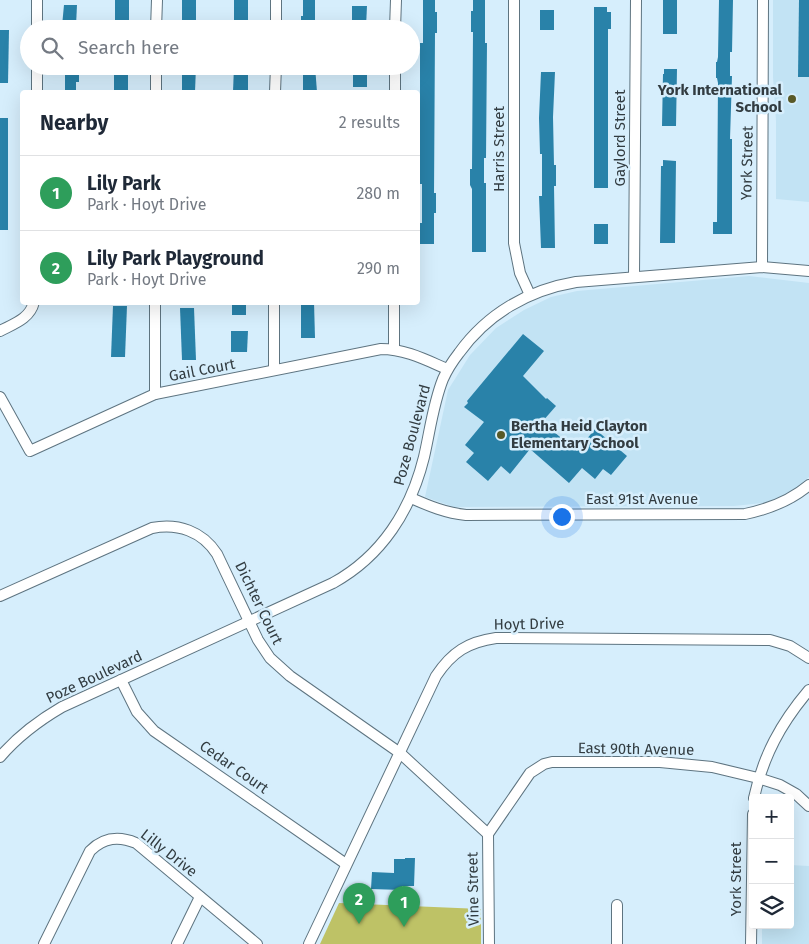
<!DOCTYPE html>
<meta charset="utf-8">
<style>
:root{--surface:#fff;--page:#f6f6f7;--text:#1f2937;--muted:#747a83;--line:#e0e1e3;--accent:#585927}
body{margin:0;font-family:"Fira Sans",sans-serif;background:var(--page);color:var(--text)}
.controls{position:absolute;right:15px;bottom:15px;display:grid;overflow:hidden;border-radius:5px;box-shadow:0 5px 20px #0002}
.controls button{width:45px;height:45px;display:grid;place-items:center;padding:0;border:0;border-bottom:1px solid var(--line);background:var(--surface);color:var(--text);font:25px sans-serif}
.you{position:absolute;left:561px;top:516px;width:18px;height:18px;margin:-12px;border:4px solid #fff;border-radius:50%;background:#1a73e8;box-shadow:0 0 0 8px #1a73e833}
.badge{display:grid;place-items:center;width:32px;height:32px;border-radius:50%;background:var(--accent);color:#fff;font-size:16px;font-weight:700}
.pin{position:absolute;translate:-50% -41px;filter:drop-shadow(0 1px 2px #0008)}
.pin::after{content:'';position:absolute;top:26px;width:18px;height:15px;background:inherit;clip-path:polygon(0 0,100% 0,50% 100%)}
.list{margin:0;padding:0;list-style:none}
h2{display:flex;justify-content:space-between;align-items:center;height:65px;margin:0;padding:0 20px;font-size:21px}
h2 small{font-size:16px;font-weight:400;color:var(--muted)}
.list li{display:grid;grid-template-columns:32px 1fr auto;gap:15px;align-items:center;box-sizing:border-box;height:75px;padding:0 20px;border-top:1px solid var(--line)}
.list b{display:block;font-size:19px;white-space:nowrap}
.list p{margin:0;font-size:16px;white-space:nowrap;color:var(--muted)}
.list em{font-size:16px;font-style:normal;color:var(--muted)}
.icon{flex:none;width:28px;height:28px;fill:none;stroke:currentColor;stroke-width:2;stroke-linecap:round;stroke-linejoin:round}
.map{position:relative;flex:none;width:809px;height:944px;overflow:hidden}
.search{position:absolute;background:var(--surface);box-shadow:0 5px 20px #0002;left:20px;top:20px;width:400px;height:55px;display:flex;align-items:center;gap:12px;box-sizing:border-box;padding:0 18px;border-radius:28px;color:var(--muted);font-size:19px}
.panel{position:absolute;background:var(--surface);box-shadow:0 5px 20px #0002;left:20px;top:90px;width:400px;height:215px;border-radius:5px}
.map>svg:first-child{display:block}
.built{fill:#c2e3f4}
.green{fill:#bec266}
.building{fill:#2982a9}
.lines{fill:none;stroke-linecap:round;stroke-linejoin:round}
.minor-casing{stroke:#5e7480;stroke-width:12}
.minor{stroke:#fff;stroke-width:10}
.poi-dot{fill:#585927;stroke:#d6eefc;stroke-width:2}
.labels{text-anchor:middle;stroke-width:5;stroke-linejoin:round;paint-order:stroke}
.poi-label{font-size:15px;font-weight:bold;fill:#323c41;stroke:#d6eefc;text-anchor:end}
.street-label{font-size:15px;fill:#323c41;stroke:#d6eefc}
</style>
<div class="map">
<svg width="809" height="944" viewBox="0 0 809 944">
<rect width="100%" height="100%" fill="#d6eefc"/>
<g class="built">
<polygon points="773,0 809,0 809,202 776,199 776,121 773,77"/>
<polygon points="749,276 809,283 809,477 791,492 778,499 763,503 734,506 454,507 425,497 448,390 470,355 496,328 524,310 551,297 577,291"/>
<polygon points="790,865 809,866 809,944 762,944 762,925 790,925"/>
</g>
<polygon class="green" points="339,903 481,909 481,944 320,944"/>
<g class="building">
<rect x="115" y="0" width="14" height="21"/>
<rect x="182" y="0" width="14" height="29"/>
<rect x="234" y="0" width="14" height="29"/>
<polygon points="303,0 315,0 315,29 301,29 301,16 303,16"/>
<polygon points="423,0 435,0 435,12 437,12 437,33 435,33 434,193 436,193 436,213 434,213 434,244 420,244 420,223 422,223 422,184 420,184 420,43 423,43"/>
<polygon points="473,0 485,0 485,43 487,43 486,158 484,158 484,183 486,183 486,252 472,252 472,189 470,185 470,169 472,169 473,32 471,32 471,11 473,11"/>
<rect x="663" y="0" width="14" height="34"/>
<polygon points="719,0 733,0 732,52 730,52 730,76 732,76 730,139 732,139 732,234 713,234 713,222 717,222 718,83 717,78 716,78 716,62 717,62 718,57"/>
<polygon points="799,0 809,0 809,77 798,77"/>
<polygon points="64,5 77,5 76,26 62,26"/>
<polygon points="352,6 367,6 366,27 352,27"/>
<polygon points="594,7 607,7 607,12 611,12 611,29 608,29 608,188 594,188"/>
<rect x="540" y="10" width="14" height="20"/>
<polygon points="0,30 9,30 8,83 0,83"/>
<polygon points="65,66 79,66 79,82 76,82 76,92 65,92"/>
<rect x="114" y="66" width="14" height="26"/>
<polygon points="182,66 196,66 195,92 182,92"/>
<polygon points="234,66 248,66 248,92 233,92"/>
<polygon points="303,66 315,66 317,92 303,92"/>
<rect x="353" y="66" width="14" height="21"/>
<polygon points="664,69 677,69 676,126 662,126 663,74 664,74"/>
<polygon points="541,72 555,72 553,117 554,165 556,165 556,186 554,186 555,248 541,248 539,196 542,196 542,154 540,154 539,118"/>
<rect x="0" y="118" width="8" height="112"/>
<polygon points="663,160 676,161 675,243 660,243 661,166 663,166"/>
<rect x="594" y="224" width="14" height="20"/>
<rect x="232" y="302" width="14" height="13"/>
<polygon points="301,302 314,302 315,338 301,338"/>
<polygon points="113,306 127,306 125,357 111,357"/>
<polygon points="180,308 194,308 196,360 182,360"/>
<polygon points="231,331 248,331 247,352 231,352"/>
<polygon points="523,334 544,351 523,376 546,399 547,398 556,406 542,422 577,451 595,429 627,456 611,475 603,469 595,479 582,468 569,483 530,449 510,474 501,466 488,481 466,462 474,453 465,445 484,422 464,407 468,403 467,401"/>
<polygon points="405,858 415,858 414,886 402,886 402,890 371,889 372,872 394,873 394,859 405,859"/>
</g>
<g class="lines">
<defs>
<g id="minor">
<polyline points="514,0 514,243 520,273 530,295"/>
<polyline points="37,29 37,0"/>
<polyline points="156,29 157,0"/>
<polyline points="276,29 276,0"/>
<polyline points="395,29 396,0"/>
<polyline points="37,92 37,66"/>
<polyline points="156,92 156,66"/>
<polyline points="275,92 276,66"/>
<polyline points="395,92 395,66"/>
<polyline points="762,267 763,0"/>
<polyline points="634,276 636,0"/>
<polyline points="155,302 155,394"/>
<path d="M0 331C13 324 30 319 34 302"/>
<polyline points="394,349 394,302"/>
<polyline points="274,370 274,302"/>
<path d="M0 397 30 451 155 394 381 349C405 349 426 360 447 369"/>
<path d="M411 498C429 506 446 513 466 515L745 514C769 509 790 501 809 485"/>
<path d="M0 596 152 528C178 523 202 531 217 554L258 640 270 658 290 676 400 753 488 834"/>
<polyline points="121,680 137,712 154,731 346,864"/>
<path d="M0 757C18 736 38 721 62 707L333 583C382 556 411 510 424 457 430 431 433 404 443 379 447 370 452 362 459 353 487 314 528 290 576 282L762 267 809 271"/>
<path d="M754 798C763 756 781 723 809 690"/>
<polyline points="488,834 530,773 544,764 552,762 660,762 712,767 758,778 780,785 796,794 809,806"/>
<polyline points="488,834 489,944"/>
<path d="M44 944 90 851C104 837 119 836 136 843L257 944"/>
<polyline points="177,944 200,897"/>
<path d="M309 944 436 676C452 652 468 642 496 638L770 640 790 646 809 658"/>
<polyline points="617,944 617,905"/>
<polyline points="751,944 753,814"/>
</g>
</defs>
<use href="#minor" class="minor-casing"/>
<use href="#minor" class="minor"/>
</g>
<g class="poi-dot">
<circle cx="792" cy="99" r="5"/>
<circle cx="501" cy="435" r="5"/>
</g>
<g class="labels">
<g class="poi-label">
<text x="782" y="95">York International<tspan x="782" dy="17">School</tspan></text>
<text x="511" y="431" text-anchor="start">Bertha Heid Clayton<tspan x="511" dy="17">Elementary School</tspan></text>
</g>
<g class="street-label">
<text transform="translate(620 138) rotate(-90)" y="5">Gaylord Street</text>
<text transform="translate(499 149) rotate(-90)" y="5">Harris Street</text>
<text transform="translate(747 163) rotate(-89)" y="5">York Street</text>
<text transform="translate(202 370) rotate(-11)" y="5">Gail Court</text>
<text transform="translate(412 435) rotate(-75)" y="5">Poze Boulevard</text>
<text x="642" y="504">East 91st Avenue</text>
<text transform="translate(259 603) rotate(64)" y="5">Dichter Court</text>
<text transform="translate(529 624) rotate(-1)" y="5">Hoyt Drive</text>
<text transform="translate(94 677) rotate(-25)" y="5">Poze Boulevard</text>
<text transform="translate(636 749) rotate(1)" y="5">East 90th Avenue</text>
<text transform="translate(234 767) rotate(35)" y="5">Cedar Court</text>
<text transform="translate(169 853) rotate(38)" y="5">Lilly Drive</text>
<text transform="translate(736 879) rotate(-90)" y="5">York Street</text>
<text transform="translate(473 889) rotate(-91)" y="5">Vine Street</text>
</g>
</g>
</svg>
<div class="controls">
<button>+</button>
<button>−</button>
<button><svg class="icon" aria-label="layers" viewBox="0 0 24 24"><path d="M12 4l9 5-9 5-9-5zM3 14l9 5 9-5"/></svg></button>
</div>
<div class="you"></div>
<div class="pin badge" style="left:404px;top:927px;background:#2e9e5b">1</div>
<div class="pin badge" style="left:359px;top:924px;background:#2e9e5b">2</div>
<div class="search"><svg class="icon" aria-label="search" viewBox="0 0 24 24"><circle cx="10" cy="10" r="6"/><path d="M15 15l6 6"/></svg>Search here</div>
<section class="panel">
<h2>Nearby<small>2 results</small></h2>
<ul class="list">
<li><span class="badge" style="background:#2e9e5b">1</span><div><b>Lily Park</b><p>Park · Hoyt Drive</p></div><em>280 m</em></li>
<li><span class="badge" style="background:#2e9e5b">2</span><div><b>Lily Park Playground</b><p>Park · Hoyt Drive</p></div><em>290 m</em></li>
</ul>
</section>
</div>
